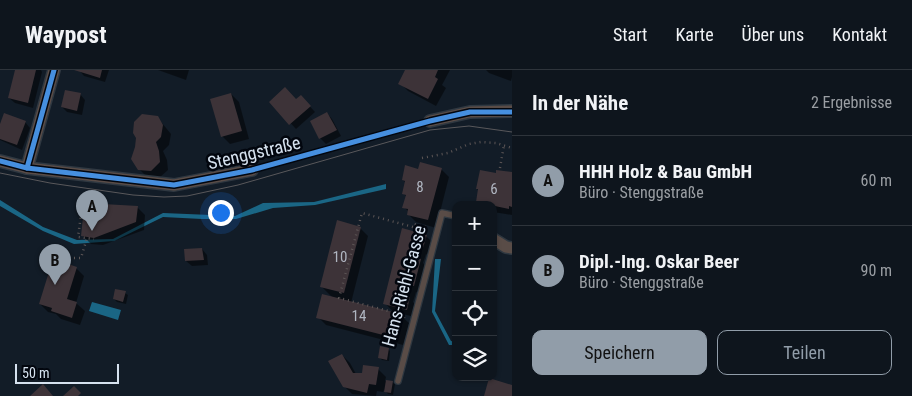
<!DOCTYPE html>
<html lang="de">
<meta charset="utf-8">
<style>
:root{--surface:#0e151d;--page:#171e26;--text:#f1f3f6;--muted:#9b9fa4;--line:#2e343b;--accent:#919da9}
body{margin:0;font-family:"Roboto Condensed",sans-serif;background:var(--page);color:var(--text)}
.controls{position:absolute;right:15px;bottom:15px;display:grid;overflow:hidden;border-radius:10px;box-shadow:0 1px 4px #0004}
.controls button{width:45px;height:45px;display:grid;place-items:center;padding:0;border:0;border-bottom:1px solid var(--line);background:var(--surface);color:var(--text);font:25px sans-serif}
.scale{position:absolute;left:15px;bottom:12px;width:104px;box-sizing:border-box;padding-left:5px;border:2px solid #d6e2ef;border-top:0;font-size:14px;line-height:18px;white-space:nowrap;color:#d6e2ef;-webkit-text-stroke:4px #02060e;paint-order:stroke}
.you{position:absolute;left:220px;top:142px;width:18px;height:18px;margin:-12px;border:4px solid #fff;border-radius:50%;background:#1a73e8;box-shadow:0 0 0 8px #1a73e833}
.badge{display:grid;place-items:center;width:32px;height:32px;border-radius:50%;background:var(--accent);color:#111;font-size:16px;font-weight:700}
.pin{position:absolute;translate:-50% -41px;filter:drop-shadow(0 1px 2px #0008)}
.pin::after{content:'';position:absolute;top:26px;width:18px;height:15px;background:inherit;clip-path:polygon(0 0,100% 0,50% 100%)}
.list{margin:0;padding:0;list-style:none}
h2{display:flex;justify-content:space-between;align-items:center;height:65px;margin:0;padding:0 20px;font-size:21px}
h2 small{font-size:16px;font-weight:400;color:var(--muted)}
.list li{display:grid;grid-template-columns:32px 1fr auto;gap:15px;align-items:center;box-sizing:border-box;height:90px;padding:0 20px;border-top:1px solid var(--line)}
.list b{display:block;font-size:19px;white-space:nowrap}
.list p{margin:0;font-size:16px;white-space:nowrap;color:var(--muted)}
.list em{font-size:16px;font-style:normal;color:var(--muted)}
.actions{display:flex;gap:10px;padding:15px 20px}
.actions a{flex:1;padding:11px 0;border:1px solid var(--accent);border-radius:10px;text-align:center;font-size:18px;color:var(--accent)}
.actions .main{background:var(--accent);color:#111}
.icon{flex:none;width:28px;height:28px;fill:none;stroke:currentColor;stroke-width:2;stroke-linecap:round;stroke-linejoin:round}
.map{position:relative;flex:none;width:512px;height:326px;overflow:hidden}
header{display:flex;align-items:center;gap:30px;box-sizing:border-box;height:70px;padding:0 25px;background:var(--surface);border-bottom:1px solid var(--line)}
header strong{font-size:24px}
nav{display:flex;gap:28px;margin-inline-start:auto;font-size:18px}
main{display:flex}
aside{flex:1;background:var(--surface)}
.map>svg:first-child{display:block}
.water{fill:#1a6685}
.shadow{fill:#0007}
.building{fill:#3d3338}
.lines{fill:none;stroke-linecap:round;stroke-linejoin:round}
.service-casing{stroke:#2f3841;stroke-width:8}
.minor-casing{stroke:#2f3841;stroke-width:14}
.path{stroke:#5d5656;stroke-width:2.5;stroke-dasharray:1 4;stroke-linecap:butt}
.service{stroke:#594c47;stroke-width:5.5}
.minor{stroke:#594c47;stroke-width:11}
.tram{stroke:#59585b;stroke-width:1}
.cycleway-casing{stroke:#02060e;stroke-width:8}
.cycleway{stroke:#468fdf;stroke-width:5}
.labels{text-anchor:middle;stroke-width:5;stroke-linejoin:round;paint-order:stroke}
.number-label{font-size:15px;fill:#b0b6c1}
.street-label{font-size:18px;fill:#d6e2ef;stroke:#02060e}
</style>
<header>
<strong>Waypost</strong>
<nav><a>Start</a><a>Karte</a><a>Über uns</a><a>Kontakt</a></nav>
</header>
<main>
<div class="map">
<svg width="512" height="326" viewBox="0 0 512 326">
<rect width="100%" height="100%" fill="#121c27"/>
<g class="water">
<polygon points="386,114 386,119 315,135 273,138 236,149 202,149 163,147 114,171 74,174 43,161 0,136 0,130 43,157 77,170 113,169 163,143 235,146 263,133 314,132"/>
<polygon points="435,189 441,189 435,241 451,271 456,272 456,275 449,275 432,242"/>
<polygon points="92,232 121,240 118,250 89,241"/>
</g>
<g class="shadow">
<polygon points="16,0 41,0 42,2 33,38 15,33 9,28"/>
<polygon points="79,0 109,0 105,12 84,6"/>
<polygon points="158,0 189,0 186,10"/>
<polygon points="407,0 450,0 442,15 446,18 436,36 408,21 400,13"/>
<polygon points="486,0 512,0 512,7 511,11 489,3"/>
<polygon points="80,24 85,30 82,45 67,42 62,37"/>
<polygon points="231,24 239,32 249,69 230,74 222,66"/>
<polygon points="296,30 306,32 315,42 296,59 271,32"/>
<polygon points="327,43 332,49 341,66 326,74 320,68"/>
<polygon points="157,47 171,64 169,75 163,81 167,90 168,100 159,108 147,107 139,99 137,77"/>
<polygon points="25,52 30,58 22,80 0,70 0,57"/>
<polygon points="441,99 449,107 436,158 416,152 408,144 409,142 404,137 407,127 403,123 406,113 403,110"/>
<polygon points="497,104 512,104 512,145 493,142 493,135 480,135 477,132 479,121 477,119"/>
<polygon points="137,137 145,145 144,160 103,175 91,174 83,166 104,150"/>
<polygon points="360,158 368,166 351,233 395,244 385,233 403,160 426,166 434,174 431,186 426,184 423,193 428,198 422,224 416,222 413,232 417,236 415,247 398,243 409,253 403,275 326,255 318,247 333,228 322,217"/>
<polygon points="202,179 207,185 208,195 192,196 186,191"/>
<polygon points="68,189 71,192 70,196 76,198 84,206 76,233 85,241 80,255 61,249 56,244 48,242 40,234"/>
<polygon points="125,223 128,225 126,234 117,232 114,229"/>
<polygon points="388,279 390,281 389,291 382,290 380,288"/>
<polygon points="342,285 350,293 356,304 363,304 378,299 386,307 385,311 392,312 395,314 393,325 388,324 384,320 383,322 377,321 376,326 352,324 344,316"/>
</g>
<g class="building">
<polygon points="15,0 36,0 28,33 8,28"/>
<polygon points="74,0 102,0 100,8"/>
<polygon points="405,0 438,0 435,7 438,9 428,29 398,14"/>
<polygon points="285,17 296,29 301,25 311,36 289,55 269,32"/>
<polygon points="65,20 81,23 77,41 61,37"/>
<polygon points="231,23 242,61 221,67 210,29"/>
<polygon points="327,42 337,60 319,69 310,51"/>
<polygon points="4,43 26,51 17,75 0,69 0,54"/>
<polygon points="142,44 158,46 163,55 161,67 156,72 159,81 160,92 151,101 138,100 131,89 135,77 136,68 133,63 134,52"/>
<polygon points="420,92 442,98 428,150 407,145 408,139 402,138 406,125 402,124 405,111 402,110 405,95 418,99"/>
<polygon points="480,100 496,103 496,100 512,102 512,137 509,136 509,139 476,132 478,119 476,119"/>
<polygon points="103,134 138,136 136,152 94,168 81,166 83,147 102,148"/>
<polygon points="337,150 361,157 344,223 320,217"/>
<polygon points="402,158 427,165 423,178 418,177 415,187 421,189 414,216 408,215 405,226 410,227 407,240 383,234"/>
<polygon points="202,178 204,190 185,191 184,179"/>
<polygon points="57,184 69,188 68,194 77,197 67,229 77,232 72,248 51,241 52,238 39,234 53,189 55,190"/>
<polygon points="115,219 126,221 123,232 113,229"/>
<polygon points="322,224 401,244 395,268 316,248"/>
<polygon points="380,276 389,278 387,290 378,288"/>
<polygon points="342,284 353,303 362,303 363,295 379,297 376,315 369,314 367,323 343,317 328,291"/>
<polygon points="489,308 512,315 512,326 484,326"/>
<polygon points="386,310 393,311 391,323 384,322"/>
<polygon points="43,314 53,326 30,326"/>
<polygon points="74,316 81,323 78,326 63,326"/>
</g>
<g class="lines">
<defs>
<polyline id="service" points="398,311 442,143 456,146"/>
<g id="minor">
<polyline points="430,51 470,42 512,41"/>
<polyline points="0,91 27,98 174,115 252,100"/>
<polyline points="27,98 54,0"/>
<polyline points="493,169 506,177 512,178"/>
</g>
</defs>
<use href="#service" class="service-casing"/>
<use href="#minor" class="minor-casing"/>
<g class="path">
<polyline points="422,88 448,83 469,74 481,72 496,73 512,78"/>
<polyline points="500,98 504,75"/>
<polyline points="93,144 81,145 78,167 94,169"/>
<polyline points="69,188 81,188 87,168"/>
<polyline points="404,248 404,245 339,228 362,143 413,157 414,154 428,157"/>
</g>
<use href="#service" class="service"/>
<use href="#minor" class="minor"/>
<polyline class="tram" points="0,103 50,113 133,125 164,127 187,126 238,115 430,60 469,56 512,62"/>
<defs>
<g id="cycleway">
<polyline points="0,91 27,98 174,115 252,100 430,51 470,42 512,42"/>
<polyline points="27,98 54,0"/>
</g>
</defs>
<use href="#cycleway" class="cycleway-casing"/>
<use href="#cycleway" class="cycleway"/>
</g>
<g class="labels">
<g class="number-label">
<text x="420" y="122">8</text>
<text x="494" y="124">6</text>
<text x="340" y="192">10</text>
<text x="359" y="251">14</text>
</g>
<g class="street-label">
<text transform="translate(254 83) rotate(-13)" y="6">Stenggstraße</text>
<text transform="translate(404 216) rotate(-75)" y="6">Hans-Riehl-Gasse</text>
</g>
</g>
</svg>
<div class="controls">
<button>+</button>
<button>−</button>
<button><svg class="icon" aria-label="locate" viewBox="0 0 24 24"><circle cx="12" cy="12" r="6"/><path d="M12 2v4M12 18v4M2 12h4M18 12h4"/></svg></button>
<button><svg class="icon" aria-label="layers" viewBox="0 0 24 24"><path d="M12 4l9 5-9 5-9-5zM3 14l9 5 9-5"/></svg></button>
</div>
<div class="scale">50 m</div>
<div class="you"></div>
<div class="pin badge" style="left:92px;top:161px">A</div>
<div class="pin badge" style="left:55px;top:215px">B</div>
</div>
<aside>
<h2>In der Nähe<small>2 Ergebnisse</small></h2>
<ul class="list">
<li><span class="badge">A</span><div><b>HHH Holz &amp; Bau GmbH</b><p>Büro · Stenggstraße</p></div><em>60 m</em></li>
<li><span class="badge">B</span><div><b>Dipl.-Ing. Oskar Beer</b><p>Büro · Stenggstraße</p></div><em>90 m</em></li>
</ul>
<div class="actions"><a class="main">Speichern</a><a>Teilen</a></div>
</aside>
</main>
